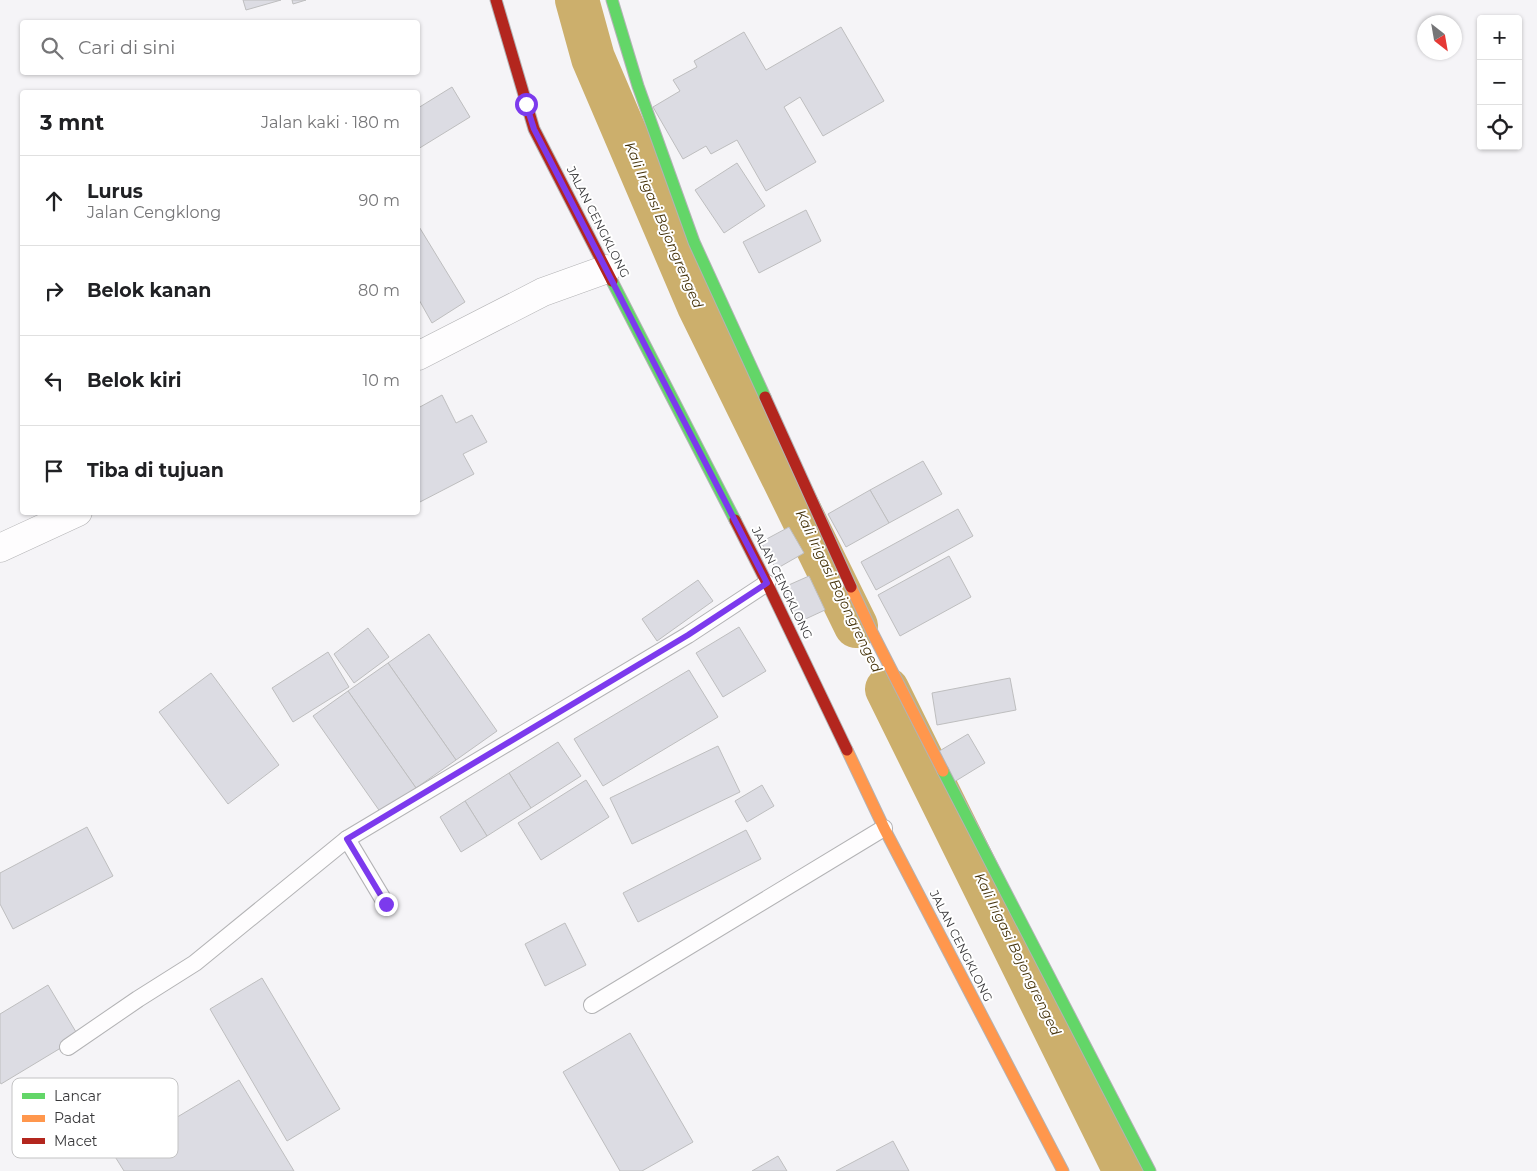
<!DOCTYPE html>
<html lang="id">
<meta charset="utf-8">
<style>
:root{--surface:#fff;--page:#f6f6f6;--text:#202124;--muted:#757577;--line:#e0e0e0}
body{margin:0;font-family:Montserrat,sans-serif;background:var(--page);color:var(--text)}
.controls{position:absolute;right:15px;top:15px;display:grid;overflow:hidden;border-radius:5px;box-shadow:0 1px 4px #0004}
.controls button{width:45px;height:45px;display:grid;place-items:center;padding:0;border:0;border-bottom:1px solid var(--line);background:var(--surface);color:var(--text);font:25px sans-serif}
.compass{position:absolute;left:1417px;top:15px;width:45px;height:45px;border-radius:50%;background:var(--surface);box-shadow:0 1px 4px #0004;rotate:149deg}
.stop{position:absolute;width:15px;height:15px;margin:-11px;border:4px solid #7c3aed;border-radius:50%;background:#fff}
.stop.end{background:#7c3aed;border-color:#fff;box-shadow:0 1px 5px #0008}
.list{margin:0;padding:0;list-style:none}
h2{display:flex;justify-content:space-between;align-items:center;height:65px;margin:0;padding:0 20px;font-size:21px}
h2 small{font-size:16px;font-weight:400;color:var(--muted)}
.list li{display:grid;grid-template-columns:32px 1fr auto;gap:15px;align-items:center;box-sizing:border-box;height:90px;padding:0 20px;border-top:1px solid var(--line)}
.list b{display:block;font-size:19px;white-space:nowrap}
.list p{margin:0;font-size:16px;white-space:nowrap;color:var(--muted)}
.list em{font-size:16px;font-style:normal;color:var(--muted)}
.icon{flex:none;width:28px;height:28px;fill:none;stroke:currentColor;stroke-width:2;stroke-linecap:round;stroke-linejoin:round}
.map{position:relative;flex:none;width:1537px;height:1171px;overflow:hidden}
.search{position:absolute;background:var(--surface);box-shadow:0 1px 4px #0004;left:20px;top:20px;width:400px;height:55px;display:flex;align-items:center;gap:12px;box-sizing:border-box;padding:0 18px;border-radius:5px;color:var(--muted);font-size:19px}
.panel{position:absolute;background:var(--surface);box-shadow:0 1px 4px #0004;left:20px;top:90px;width:400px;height:425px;border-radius:5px}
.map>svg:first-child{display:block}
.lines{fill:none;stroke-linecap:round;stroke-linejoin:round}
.canal{stroke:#ccaf6c;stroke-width:44}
.building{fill:#dcdce3;stroke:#bebebf}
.lane-casing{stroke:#b3b3b5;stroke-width:18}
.street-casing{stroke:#b3b3b5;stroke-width:29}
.fast-casing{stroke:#b3b3b5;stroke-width:13}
.slow-casing{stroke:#b3b3b5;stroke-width:13}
.jam-casing{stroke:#b3b3b5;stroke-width:13}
.lane{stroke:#fefdfe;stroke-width:16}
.street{stroke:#fefdfe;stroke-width:28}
.fast{stroke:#63d668;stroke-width:11}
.slow{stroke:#ff974d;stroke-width:11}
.jam{stroke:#b3261e;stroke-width:11}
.route{stroke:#7c3aed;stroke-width:6}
.labels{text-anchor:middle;stroke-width:4;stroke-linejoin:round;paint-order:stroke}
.street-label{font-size:12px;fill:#38383a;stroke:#fff}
.water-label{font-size:14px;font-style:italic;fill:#46340c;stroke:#fff}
.key{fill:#fff;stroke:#c3c3c4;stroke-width:1}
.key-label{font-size:14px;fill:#38383a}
</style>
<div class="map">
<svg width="1537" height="1171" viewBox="0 0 1537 1171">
<rect width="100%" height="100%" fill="#f5f4f7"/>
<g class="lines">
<g class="canal">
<polyline points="577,0 593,58 699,306 856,626"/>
<polyline points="887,689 1125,1171"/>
</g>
</g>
<g class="building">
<polygon points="243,0 281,0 246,10"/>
<polygon points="292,0 306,0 293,4"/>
<polygon points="841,27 884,101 823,136 800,97 784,107 816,162 766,191 737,140 711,154 706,146 683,159 653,107 680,91 673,80 697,67 694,61 744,32 766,70"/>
<polygon points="452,87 470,117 418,149 418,108"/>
<polygon points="737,163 765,206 724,233 695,190"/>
<polygon points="806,210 821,241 759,273 743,242"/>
<polygon points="418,225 465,302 432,323 418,298"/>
<polygon points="442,395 456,423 472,415 487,442 463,454 474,474 418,503 418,408"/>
<polygon points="923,461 942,494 889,523 870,490"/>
<polygon points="870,490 889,523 846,547 828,514"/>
<polygon points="958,509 973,536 876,590 861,562"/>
<polygon points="789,527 804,553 776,569 761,542"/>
<polygon points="949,556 971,597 900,636 878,595"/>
<polygon points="809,576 825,610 799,622 782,588"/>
<polygon points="698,580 713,601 657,641 642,619"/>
<polygon points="739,627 766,671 723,697 696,653"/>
<polygon points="368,628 389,657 354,683 334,654"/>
<polygon points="429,634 497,731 456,760 388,663"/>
<polygon points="328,652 349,687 293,722 272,688"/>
<polygon points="388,663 456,760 416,788 348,691"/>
<polygon points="689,670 718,717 603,786 574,739"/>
<polygon points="211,673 279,765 228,804 159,712"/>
<polygon points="1010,678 1016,710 937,725 932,693"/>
<polygon points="348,691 416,788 381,813 313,716"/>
<polygon points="968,734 985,763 954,782 936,753"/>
<polygon points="558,742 581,776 531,808 509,773"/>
<polygon points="718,746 740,792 632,844 610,798"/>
<polygon points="509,773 531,808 487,836 465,801"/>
<polygon points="586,780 609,817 541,860 518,823"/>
<polygon points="762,785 774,806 747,822 735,801"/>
<polygon points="465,801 487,836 461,852 440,817"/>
<polygon points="87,827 113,876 13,929 0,904 0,873"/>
<polygon points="746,830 761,859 638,922 623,893"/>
<polygon points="565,923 586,965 545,986 525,944"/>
<polygon points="262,978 340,1109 287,1141 210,1009"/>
<polygon points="48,985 79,1037 1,1084 0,1082 0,1014"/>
<polygon points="630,1033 693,1142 642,1171 620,1171 563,1072"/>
<polygon points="239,1080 294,1171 124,1171 114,1155"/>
<polygon points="893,1141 909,1171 836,1171"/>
<polygon points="778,1156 787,1171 752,1171"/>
</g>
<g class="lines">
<defs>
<g id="lane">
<polyline points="347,839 386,904"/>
<polyline points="592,1005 884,828"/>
<polyline points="68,1047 138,999 195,963 347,839 688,635 767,583"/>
</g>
<g id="street">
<polyline points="418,356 543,292 607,269"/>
<polyline points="0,548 78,512"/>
</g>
<g id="fast">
<polyline points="612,0 638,86 694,242 765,397"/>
<polyline points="612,281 735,520"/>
<polyline points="943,771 1150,1171"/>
</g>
<g id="slow">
<polyline points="851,587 872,632 943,771"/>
<polyline points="847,750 884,828 1063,1171"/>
</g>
<g id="jam">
<polyline points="496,0 534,129 612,281"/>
<polyline points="765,397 851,587"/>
<polyline points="735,520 767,583 847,750"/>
</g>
</defs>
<use href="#lane" class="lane-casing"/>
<use href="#street" class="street-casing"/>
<use href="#fast" class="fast-casing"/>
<use href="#slow" class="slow-casing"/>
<use href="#jam" class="jam-casing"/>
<use href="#lane" class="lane"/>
<use href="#street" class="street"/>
<use href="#fast" class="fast"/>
<use href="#slow" class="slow"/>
<use href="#jam" class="jam"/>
</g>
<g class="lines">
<polyline class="route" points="386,904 347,839 688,635 767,583 534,129 526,104"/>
</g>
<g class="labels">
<g class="street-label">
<text transform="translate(598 222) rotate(63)" y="4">JALAN CENGKLONG</text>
<text transform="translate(782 583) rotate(64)" y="4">JALAN CENGKLONG</text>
<text transform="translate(961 946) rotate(63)" y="4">JALAN CENGKLONG</text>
</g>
<g class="water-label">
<text transform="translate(664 225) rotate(67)" y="5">Kali Irigasi Bojongrenged</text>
<text transform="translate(839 591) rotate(64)" y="5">Kali Irigasi Bojongrenged</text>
<text transform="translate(1018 954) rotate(64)" y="5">Kali Irigasi Bojongrenged</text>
</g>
</g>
<rect x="12" y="1078" width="166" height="80" rx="8" class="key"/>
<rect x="22" y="1093" width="23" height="6" fill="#63d668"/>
<rect x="22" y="1115" width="23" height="7" fill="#ff974d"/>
<rect x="22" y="1138" width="23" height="6" fill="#b3261e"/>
<g class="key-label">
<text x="54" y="1101">Lancar</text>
<text x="54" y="1123">Padat</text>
<text x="54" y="1146">Macet</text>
</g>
</svg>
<div class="controls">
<button>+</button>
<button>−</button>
<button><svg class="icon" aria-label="locate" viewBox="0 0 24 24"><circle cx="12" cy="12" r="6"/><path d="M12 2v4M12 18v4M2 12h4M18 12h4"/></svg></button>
</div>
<svg class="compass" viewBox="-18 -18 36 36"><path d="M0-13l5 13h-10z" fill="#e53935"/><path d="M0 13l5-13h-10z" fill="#757577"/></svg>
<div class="stop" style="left:526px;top:104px"></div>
<div class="stop end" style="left:386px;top:904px"></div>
<div class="search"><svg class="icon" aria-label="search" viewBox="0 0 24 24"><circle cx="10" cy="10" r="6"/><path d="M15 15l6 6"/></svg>Cari di sini</div>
<section class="panel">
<h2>3 mnt<small>Jalan kaki · 180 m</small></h2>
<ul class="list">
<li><svg class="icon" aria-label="ahead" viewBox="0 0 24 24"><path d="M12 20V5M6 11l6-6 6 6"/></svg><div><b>Lurus</b><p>Jalan Cengklong</p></div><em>90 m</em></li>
<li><svg class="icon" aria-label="right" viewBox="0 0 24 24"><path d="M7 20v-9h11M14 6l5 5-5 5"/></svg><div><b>Belok kanan</b></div><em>80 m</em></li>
<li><svg class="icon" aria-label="left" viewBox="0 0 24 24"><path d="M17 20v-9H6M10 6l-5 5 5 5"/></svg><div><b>Belok kiri</b></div><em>10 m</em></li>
<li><svg class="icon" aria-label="arrive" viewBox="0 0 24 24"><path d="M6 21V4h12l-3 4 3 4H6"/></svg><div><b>Tiba di tujuan</b></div></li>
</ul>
</section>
</div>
